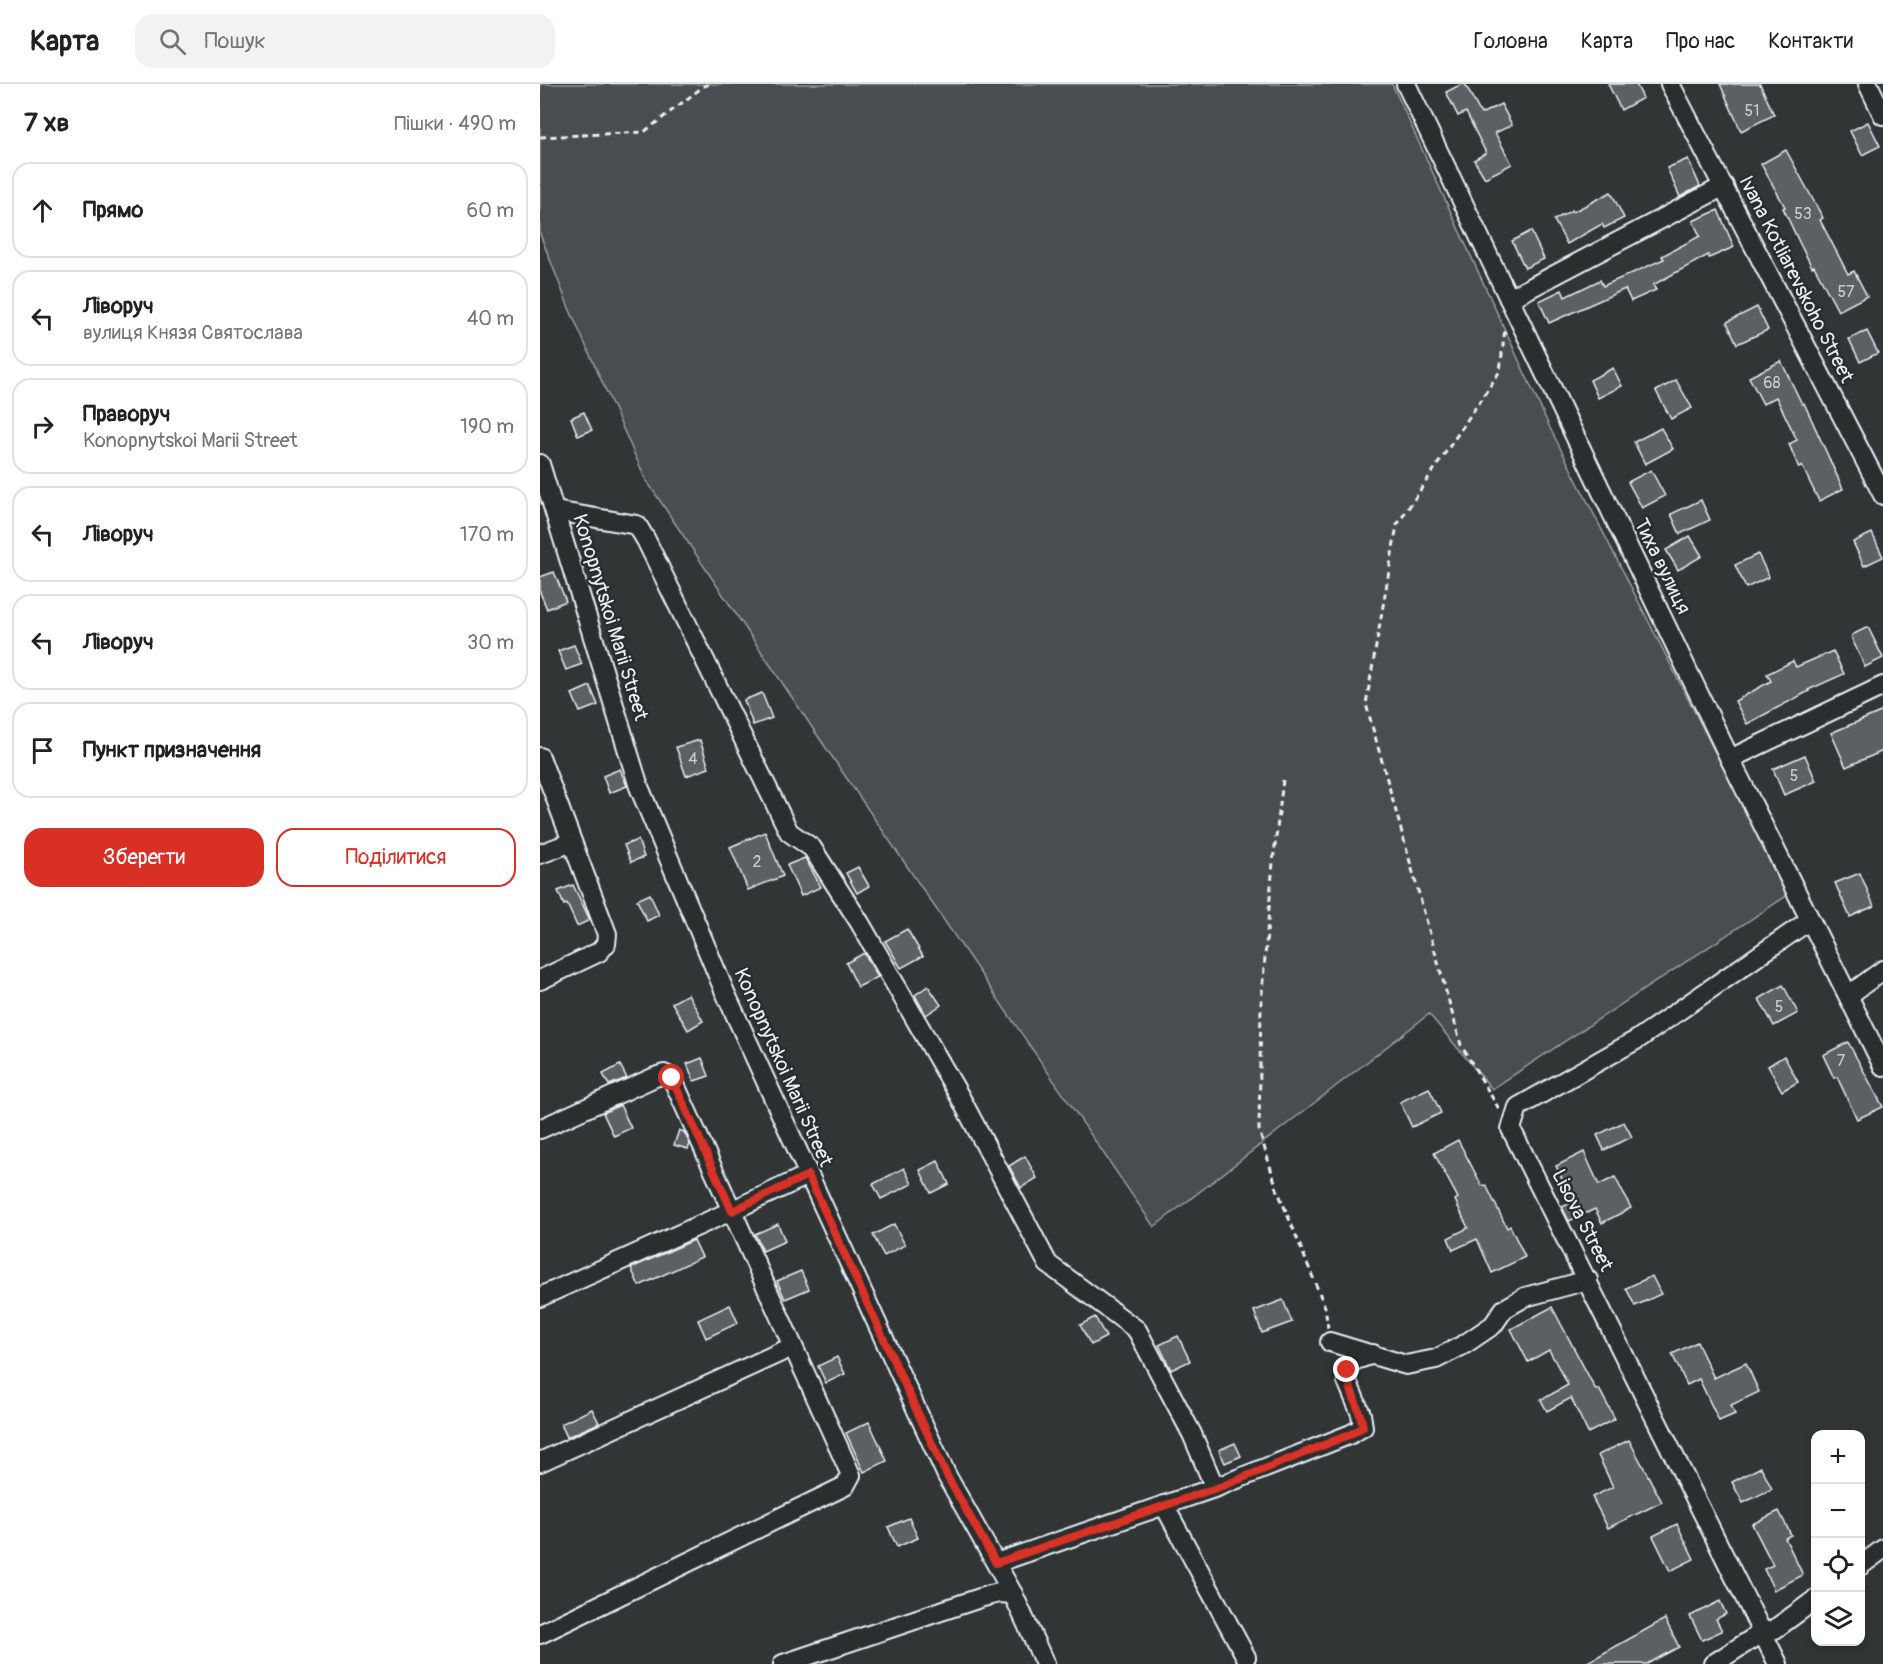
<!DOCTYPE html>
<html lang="uk">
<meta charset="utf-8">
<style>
:root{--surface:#fff;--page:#f2f2f2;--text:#202124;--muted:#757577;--line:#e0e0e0;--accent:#d93025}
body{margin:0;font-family:Pangolin,sans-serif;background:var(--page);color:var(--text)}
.controls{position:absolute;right:18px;bottom:18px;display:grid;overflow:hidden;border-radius:12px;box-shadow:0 3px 9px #0003}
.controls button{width:54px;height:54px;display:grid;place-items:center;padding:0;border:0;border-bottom:2px solid var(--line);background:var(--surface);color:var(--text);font:30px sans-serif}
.stop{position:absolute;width:18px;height:18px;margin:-14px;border:4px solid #d93025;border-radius:50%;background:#fff}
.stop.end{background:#d93025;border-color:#fff;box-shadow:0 2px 6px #0008}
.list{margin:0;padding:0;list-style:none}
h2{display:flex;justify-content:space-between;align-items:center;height:78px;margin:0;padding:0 24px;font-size:26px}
h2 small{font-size:20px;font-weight:400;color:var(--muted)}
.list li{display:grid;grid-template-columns:39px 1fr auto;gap:18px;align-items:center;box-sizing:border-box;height:96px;margin:0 12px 12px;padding:0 12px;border:2px solid var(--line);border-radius:18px}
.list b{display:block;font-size:22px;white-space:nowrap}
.list p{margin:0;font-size:20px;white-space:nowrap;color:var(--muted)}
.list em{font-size:20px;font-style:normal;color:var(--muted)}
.actions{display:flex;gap:12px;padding:18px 24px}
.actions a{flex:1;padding:14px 0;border:2px solid var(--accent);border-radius:18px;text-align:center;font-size:21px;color:var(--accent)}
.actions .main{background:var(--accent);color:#fff}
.icon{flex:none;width:33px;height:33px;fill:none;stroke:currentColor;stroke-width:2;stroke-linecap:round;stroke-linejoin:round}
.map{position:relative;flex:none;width:1343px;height:1580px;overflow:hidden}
header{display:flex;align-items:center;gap:36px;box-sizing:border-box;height:84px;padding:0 30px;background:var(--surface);border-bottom:2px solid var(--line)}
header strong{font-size:28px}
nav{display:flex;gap:33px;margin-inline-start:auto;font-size:21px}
.search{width:420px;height:54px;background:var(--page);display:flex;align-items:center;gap:15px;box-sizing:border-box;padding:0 21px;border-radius:18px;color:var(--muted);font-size:22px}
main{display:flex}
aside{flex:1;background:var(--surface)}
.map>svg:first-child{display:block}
.green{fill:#494d4f;stroke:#989fa4;stroke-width:1.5}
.building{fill:#5c6063;stroke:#e8f1f8;stroke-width:1.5}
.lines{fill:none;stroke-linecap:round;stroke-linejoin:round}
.minor-casing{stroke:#e8f1f8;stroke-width:22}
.path{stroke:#e8f1f8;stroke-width:3;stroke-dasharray:6 4.5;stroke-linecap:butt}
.minor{stroke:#2a2d2e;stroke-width:18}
.route{stroke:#d93025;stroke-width:8}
.labels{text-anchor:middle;stroke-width:5;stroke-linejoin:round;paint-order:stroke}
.number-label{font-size:16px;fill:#c5cdd3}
.street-label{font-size:20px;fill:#e8f1f8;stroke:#2a2d2e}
</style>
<header>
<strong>Карта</strong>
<div class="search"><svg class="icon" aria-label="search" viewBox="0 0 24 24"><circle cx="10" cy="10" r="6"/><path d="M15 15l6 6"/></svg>Пошук</div>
<nav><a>Головна</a><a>Карта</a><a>Про нас</a><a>Контакти</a></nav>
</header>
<main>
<aside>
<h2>7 хв<small>Пішки · 490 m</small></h2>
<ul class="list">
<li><svg class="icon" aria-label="ahead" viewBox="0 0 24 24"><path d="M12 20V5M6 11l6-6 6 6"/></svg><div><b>Прямо</b></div><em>60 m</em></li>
<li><svg class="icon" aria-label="left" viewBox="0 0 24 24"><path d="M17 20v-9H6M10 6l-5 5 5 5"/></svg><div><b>Ліворуч</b><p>вулиця Князя Святослава</p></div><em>40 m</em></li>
<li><svg class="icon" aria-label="right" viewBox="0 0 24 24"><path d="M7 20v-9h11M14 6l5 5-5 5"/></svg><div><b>Праворуч</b><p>Konopnytskoi Marii Street</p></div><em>190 m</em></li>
<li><svg class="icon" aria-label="left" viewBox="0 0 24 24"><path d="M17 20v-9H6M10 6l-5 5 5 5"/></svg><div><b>Ліворуч</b></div><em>170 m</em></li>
<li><svg class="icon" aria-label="left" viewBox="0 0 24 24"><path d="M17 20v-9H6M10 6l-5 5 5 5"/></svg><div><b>Ліворуч</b></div><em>30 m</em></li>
<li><svg class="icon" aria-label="arrive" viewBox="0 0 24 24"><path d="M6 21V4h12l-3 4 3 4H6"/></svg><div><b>Пункт призначення</b></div></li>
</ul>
<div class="actions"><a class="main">Зберегти</a><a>Поділитися</a></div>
</aside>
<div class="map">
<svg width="1343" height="1580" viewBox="0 0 1343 1580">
<rect width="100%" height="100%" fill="#323536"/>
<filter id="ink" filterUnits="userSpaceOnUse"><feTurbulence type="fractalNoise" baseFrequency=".0167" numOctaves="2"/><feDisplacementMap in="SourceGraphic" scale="12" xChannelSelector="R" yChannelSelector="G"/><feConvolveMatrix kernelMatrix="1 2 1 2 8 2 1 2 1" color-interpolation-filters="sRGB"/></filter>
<g filter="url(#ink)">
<polygon class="green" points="0,0 852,0 1010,344 1248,811 952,1005 889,930 614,1143 286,664 106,396 29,224 0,150"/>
<g class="building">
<polygon points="922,0 925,0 941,30 961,20 972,41 955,49 972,80 945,94 934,76 946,69 926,28 918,32 906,8"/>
<polygon points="1068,0 1096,0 1103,14 1081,26"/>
<polygon points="1180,0 1220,0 1234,31 1201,47"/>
<polygon points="1328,38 1340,62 1322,71 1310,47"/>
<polygon points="1246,66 1283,134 1280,136 1308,190 1314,187 1327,212 1298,227 1274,182 1272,183 1260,160 1243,124 1245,123 1221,80"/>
<polygon points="1148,75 1160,102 1140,113 1127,84"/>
<polygon points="1071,108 1084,134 1064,144 1062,140 1027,160 1014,136 1032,126 1033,128"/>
<polygon points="1178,126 1194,163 1169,174 1168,171 1113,201 1116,206 1091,217 1085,205 1009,239 999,217 1022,206 1025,213 1060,196 1063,202 1124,175 1122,172 1160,152 1153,137"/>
<polygon points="991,147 1004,175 985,184 972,157"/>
<polygon points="1217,223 1228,246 1197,260 1187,238"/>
<polygon points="1327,247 1338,269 1320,278 1309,255"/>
<polygon points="1241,277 1262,320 1264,319 1303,405 1279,417 1262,382 1259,384 1249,360 1257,356 1236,313 1223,320 1209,293"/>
<polygon points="1073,284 1082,302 1058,314 1050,296"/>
<polygon points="1136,296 1152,324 1131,335 1116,307"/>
<polygon points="44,328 52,346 38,352 31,334"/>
<polygon points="1121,344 1133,365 1105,380 1094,358"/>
<polygon points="1111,386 1125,412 1102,424 1088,398"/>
<polygon points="1161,416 1170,436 1140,450 1131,430"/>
<polygon points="1332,449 1343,473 1324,482 1313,458"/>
<polygon points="1150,452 1162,472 1138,486 1126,466"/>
<polygon points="1218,470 1229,493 1206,504 1195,481"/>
<polygon points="14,488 26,517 7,525 0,508 0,493"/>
<polygon points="1328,543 1343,574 1325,583 1312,555 1312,551"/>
<polygon points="34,561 42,580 26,586 18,567"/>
<polygon points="1293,567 1304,590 1268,606 1269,607 1207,640 1195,617 1231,597 1227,590 1253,577 1256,583"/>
<polygon points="50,602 58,621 40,628 32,610"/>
<polygon points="222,609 232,634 213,641 204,616"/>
<polygon points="1343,627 1343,667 1306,683 1291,649"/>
<polygon points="160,656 169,684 146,692 136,663"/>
<polygon points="1265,671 1276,697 1244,711 1233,685"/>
<polygon points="80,685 87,702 69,709 63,692"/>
<polygon points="225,748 243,792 208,806 190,763"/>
<polygon points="98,756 104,773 91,778 84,761"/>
<polygon points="265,774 281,803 261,812 247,781"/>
<polygon points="318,783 329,802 317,809 306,789"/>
<polygon points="1320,789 1334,822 1310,833 1295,799"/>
<polygon points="33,801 50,836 37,842 27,820 24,821 18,807"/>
<polygon points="110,810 119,831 107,837 97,816"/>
<polygon points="367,845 383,872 361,884 345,857"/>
<polygon points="324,869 338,893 318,903 306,879"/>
<polygon points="1243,901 1258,929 1234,942 1219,915"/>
<polygon points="388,902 401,921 386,931 375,911"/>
<polygon points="148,910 163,937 148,946 132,919"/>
<polygon points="1308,958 1343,1023 1317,1035 1297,993 1294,994 1283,971"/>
<polygon points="1244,972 1258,998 1242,1007 1228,982"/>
<polygon points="162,974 169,992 154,997 147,980"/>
<polygon points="80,981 87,994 69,1001 63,990"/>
<polygon points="889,1004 901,1029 872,1043 860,1018"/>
<polygon points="80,1021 91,1044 74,1052 63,1029"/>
<polygon points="1084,1038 1092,1053 1064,1066 1057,1051"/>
<polygon points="139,1046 144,1048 150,1060 148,1065 134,1061"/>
<polygon points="918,1056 942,1102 946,1101 967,1144 970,1142 985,1173 952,1189 937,1155 913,1166 908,1154 928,1144 915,1116 918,1114 894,1069"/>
<polygon points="1044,1068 1059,1101 1075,1093 1091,1124 1062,1139 1055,1125 1029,1137 1022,1123 1033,1118 1016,1082"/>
<polygon points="485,1072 497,1094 481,1104 469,1082"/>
<polygon points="398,1077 409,1100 391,1109 380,1086"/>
<polygon points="364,1084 372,1100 341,1115 333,1100"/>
<polygon points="238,1140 245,1157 223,1167 215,1150"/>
<polygon points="354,1140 365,1161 344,1172 333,1151"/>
<polygon points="154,1156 162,1173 99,1202 91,1184"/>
<polygon points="261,1187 269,1205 245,1215 237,1197"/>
<polygon points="1112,1192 1121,1210 1095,1222 1086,1204"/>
<polygon points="743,1216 752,1238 722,1249 714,1227"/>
<polygon points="190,1221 198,1239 166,1254 158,1236"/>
<polygon points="1012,1223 1056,1306 1059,1305 1075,1335 1048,1349 1031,1314 1007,1327 1001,1316 1028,1301 1009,1266 988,1278 971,1245"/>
<polygon points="555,1233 566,1253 551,1261 540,1241"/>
<polygon points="638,1252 650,1277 631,1286 619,1261"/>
<polygon points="1157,1258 1174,1294 1206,1279 1219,1308 1191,1321 1195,1330 1179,1337 1159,1295 1147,1301 1132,1270"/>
<polygon points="297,1273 305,1290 286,1299 278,1282"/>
<polygon points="52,1325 59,1339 27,1353 21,1340"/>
<polygon points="329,1338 347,1377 324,1388 306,1349"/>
<polygon points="1089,1356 1122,1418 1068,1444 1052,1413 1073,1403 1058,1371"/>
<polygon points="695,1359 701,1372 685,1379 679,1366"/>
<polygon points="1221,1383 1232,1405 1203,1419 1192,1398"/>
<polygon points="1239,1427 1251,1451 1245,1454 1263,1491 1234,1506 1224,1485 1233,1481 1212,1440"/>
<polygon points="369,1434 378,1454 357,1463 348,1443"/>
<polygon points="1137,1440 1154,1475 1130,1487 1113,1452"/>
<polygon points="1180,1517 1186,1530 1176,1535 1182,1547 1162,1556 1150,1532"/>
<polygon points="1125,1535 1139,1563 1107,1580 1044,1580"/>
</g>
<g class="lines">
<defs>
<g id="minor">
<polyline points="866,0 1190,675 1343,982"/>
<polyline points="1130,0 1343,411"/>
<polyline points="1328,0 1343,31"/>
<polyline points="969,215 1184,102"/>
<polyline points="0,380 99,703 184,906 407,1392 473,1510 505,1580"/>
<polyline points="15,427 97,441 106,456 249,748 272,764 320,839 420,1013 508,1180 597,1246 652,1350 672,1397 677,1403 811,1350 823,1343 821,1330 807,1297 807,1286 813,1277 833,1270"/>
<polyline points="0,673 67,850 66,860 59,868 0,896"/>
<polyline points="1190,675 1343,602"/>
<polyline points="0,770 32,758"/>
<polyline points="1309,911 1343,886"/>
<polyline points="0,1045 115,993 124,990 132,994 311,1391 305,1402 0,1550"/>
<polyline points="0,1213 191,1127 268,1091"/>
<polyline points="790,1258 866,1281 896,1275 925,1260 953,1241 964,1225 985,1213 1048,1196"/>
<polyline points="0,1378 252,1263"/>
<polyline points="624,1421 706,1573"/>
<polyline points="456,1479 677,1403"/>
<polyline points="1320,1482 1343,1465"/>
<polyline points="243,1580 443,1513 459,1509 473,1510"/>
<polyline points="1173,1580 1218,1551 1235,1545 1276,1515"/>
<polyline points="1238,1580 971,1045 978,1023 1098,955 1270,836"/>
</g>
</defs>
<use href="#minor" class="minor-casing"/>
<g class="path">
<polyline points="0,53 104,48 164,2 170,0"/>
<polyline points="743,696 733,778 721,920 719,1046 737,1105 785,1223 788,1244"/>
<polyline points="959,1025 921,961 826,620 857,441 960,287 965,244"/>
</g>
<use href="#minor" class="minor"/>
</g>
</g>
<g class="lines" filter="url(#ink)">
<path class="route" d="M132 994 192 1127 268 1091 407 1392 456 1479 685 1401 811 1350 823 1343C820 1323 808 1306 807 1286"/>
</g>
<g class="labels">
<g class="number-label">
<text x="1212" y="32">51</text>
<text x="1263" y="135">53</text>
<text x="1306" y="213">57</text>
<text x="1232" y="304">68</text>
<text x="153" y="680">4</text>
<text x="1254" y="697">5</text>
<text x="217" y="783">2</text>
<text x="1239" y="928">5</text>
<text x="1301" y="982">7</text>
</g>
<g class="street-label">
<text transform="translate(1257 195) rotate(63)" y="7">Ivana Kotliarevskoho Street</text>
<text transform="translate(1123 482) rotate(64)" y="7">Тиха вулиця</text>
<text transform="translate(71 533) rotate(73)" y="7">Konopnytskoi Marii Street</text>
<text transform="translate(244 983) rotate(66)" y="7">Konopnytskoi Marii Street</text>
<text transform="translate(1043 1136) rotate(63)" y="7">Lisova Street</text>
</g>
</g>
</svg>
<div class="controls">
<button>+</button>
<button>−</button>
<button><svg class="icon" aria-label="locate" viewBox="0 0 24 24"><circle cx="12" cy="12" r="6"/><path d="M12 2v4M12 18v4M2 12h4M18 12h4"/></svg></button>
<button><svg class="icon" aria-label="layers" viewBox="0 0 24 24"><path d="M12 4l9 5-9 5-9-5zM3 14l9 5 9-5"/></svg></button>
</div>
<div class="stop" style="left:132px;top:994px"></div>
<div class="stop end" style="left:807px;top:1286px"></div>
</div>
</main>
